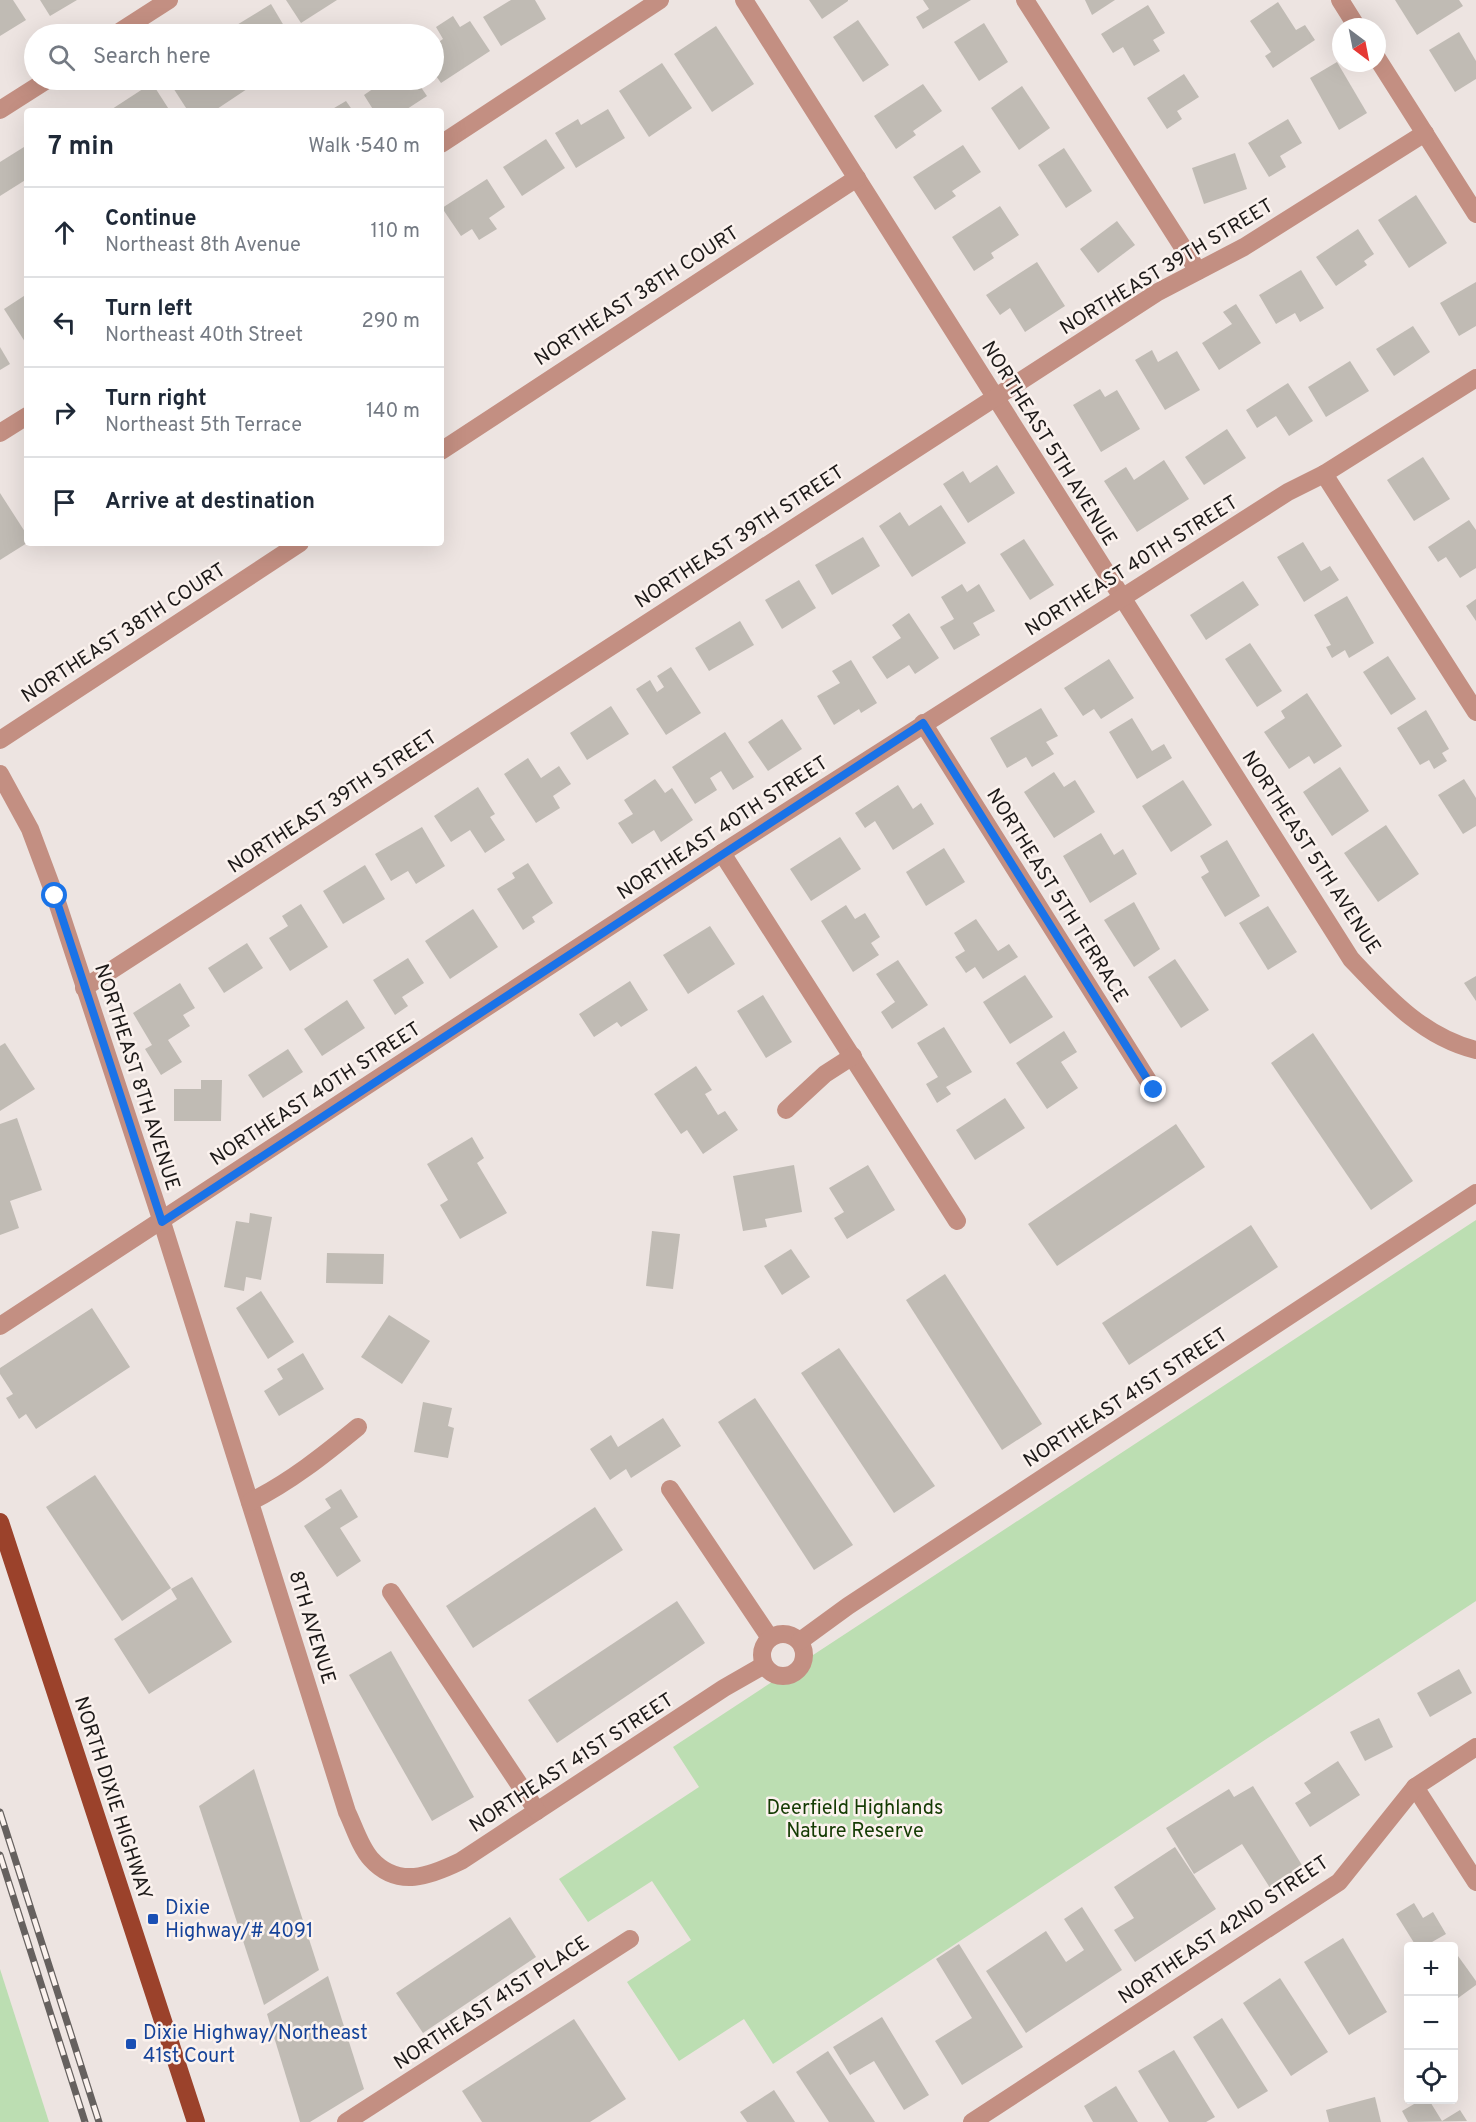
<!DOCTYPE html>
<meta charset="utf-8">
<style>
:root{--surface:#fff;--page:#f6f6f7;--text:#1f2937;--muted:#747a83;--line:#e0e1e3}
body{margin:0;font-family:Overpass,sans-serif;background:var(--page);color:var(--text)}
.controls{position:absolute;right:18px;bottom:18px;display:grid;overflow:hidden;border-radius:6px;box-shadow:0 6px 24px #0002}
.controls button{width:54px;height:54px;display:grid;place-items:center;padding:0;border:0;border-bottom:2px solid var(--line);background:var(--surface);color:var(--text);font:30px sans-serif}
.compass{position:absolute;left:1332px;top:18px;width:54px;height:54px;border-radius:50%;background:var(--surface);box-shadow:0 6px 24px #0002;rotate:148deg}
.stop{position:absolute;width:18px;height:18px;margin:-14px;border:4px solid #1a73e8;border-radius:50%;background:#fff}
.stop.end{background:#1a73e8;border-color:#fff;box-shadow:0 2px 6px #0008}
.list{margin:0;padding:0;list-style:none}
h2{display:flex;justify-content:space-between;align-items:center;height:78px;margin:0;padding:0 24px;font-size:26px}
h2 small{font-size:20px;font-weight:400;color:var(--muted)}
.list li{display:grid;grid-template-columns:39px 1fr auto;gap:18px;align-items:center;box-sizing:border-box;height:90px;padding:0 24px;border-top:2px solid var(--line)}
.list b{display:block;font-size:22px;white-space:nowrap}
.list p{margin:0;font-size:20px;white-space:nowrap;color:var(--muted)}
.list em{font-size:20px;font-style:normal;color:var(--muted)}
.icon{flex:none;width:33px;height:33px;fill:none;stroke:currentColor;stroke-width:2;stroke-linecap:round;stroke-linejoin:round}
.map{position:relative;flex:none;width:1476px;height:2122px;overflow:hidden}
.search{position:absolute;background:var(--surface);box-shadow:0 6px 24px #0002;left:24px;top:24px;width:420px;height:66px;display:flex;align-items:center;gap:15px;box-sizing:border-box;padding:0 21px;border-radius:33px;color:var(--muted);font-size:22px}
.panel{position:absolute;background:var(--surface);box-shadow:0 6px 24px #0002;left:24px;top:108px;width:420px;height:438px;border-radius:6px}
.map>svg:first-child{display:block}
.green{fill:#bcdeb2}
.building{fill:#c0bbb4}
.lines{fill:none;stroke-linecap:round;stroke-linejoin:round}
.minor{stroke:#c38f82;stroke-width:18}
.major{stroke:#9b422b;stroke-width:18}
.rail-casing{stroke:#66615f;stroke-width:7}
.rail{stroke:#fbf2ee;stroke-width:4.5;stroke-dasharray:14;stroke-linecap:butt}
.route{stroke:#1a73e8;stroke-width:8}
.transit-dot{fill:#1a4fb4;stroke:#fbf2ee;stroke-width:2}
.labels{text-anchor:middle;stroke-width:5;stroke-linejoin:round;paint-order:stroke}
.street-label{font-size:20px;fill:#1d1a19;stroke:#fbf2ee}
.park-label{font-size:20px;fill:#143b03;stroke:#fbf2ee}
.transit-label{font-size:20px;fill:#164399;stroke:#fbf2ee;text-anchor:start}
</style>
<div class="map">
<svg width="1476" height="2122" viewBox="0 0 1476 2122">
<rect width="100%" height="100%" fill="#ede4e1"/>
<g class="green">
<polygon points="1476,1220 1476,1601 773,2064 744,2019 679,2061 627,1982 691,1940 652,1881 588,1922 559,1879 699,1787 673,1747"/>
<polygon points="0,1969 49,2122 0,2122"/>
</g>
<g class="building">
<polygon points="0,0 13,0 26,20 0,36"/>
<polygon points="40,0 77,0 50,16"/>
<polygon points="286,0 337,0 301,23"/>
<polygon points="511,0 535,0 546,19 501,46 483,17"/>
<polygon points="809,0 848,0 848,1 822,19"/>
<polygon points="923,0 971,0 923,29 916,17 929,9"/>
<polygon points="1085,0 1115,0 1092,15"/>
<polygon points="1395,0 1459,0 1463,6 1417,35"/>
<polygon points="1278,2 1296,30 1305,25 1315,40 1273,68 1265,56 1271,52 1250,21"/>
<polygon points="271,4 287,31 280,34 222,34"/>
<polygon points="1148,5 1165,33 1153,40 1160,51 1134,66 1123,47 1113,53 1101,34"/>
<polygon points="453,16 460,27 470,21 490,51 441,83 434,73 434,45 443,39 436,27"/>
<polygon points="858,20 889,65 863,82 833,37"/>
<polygon points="984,23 1008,62 979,81 954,42"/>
<polygon points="716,26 754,84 712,112 674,54"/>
<polygon points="1459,32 1476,61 1476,79 1455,92 1429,50"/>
<polygon points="1337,62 1367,113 1339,130 1310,78"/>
<polygon points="662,63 692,108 649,137 619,91"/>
<polygon points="1184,74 1199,97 1177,111 1182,119 1167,129 1147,98"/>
<polygon points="168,80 241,80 247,89 214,111 188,111"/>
<polygon points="373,80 416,80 427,96 404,111 374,111 364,95 377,86"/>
<polygon points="152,83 170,111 109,111"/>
<polygon points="923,84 942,111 913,131 916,135 896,149 874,116"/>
<polygon points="1022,86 1050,128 1019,150 991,108"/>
<polygon points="346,101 353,111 329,111"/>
<polygon points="608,109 625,138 576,168 555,133 578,119 581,125"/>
<polygon points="1288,119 1302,143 1280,156 1286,167 1269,177 1248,143"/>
<polygon points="546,139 565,168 522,196 503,167"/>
<polygon points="963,145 981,172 952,191 956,196 935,210 913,177"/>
<polygon points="24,147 27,152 27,179 0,196 0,162"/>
<polygon points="1064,148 1092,191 1066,208 1038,165"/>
<polygon points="1235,153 1247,189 1204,204 1192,168"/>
<polygon points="487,179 505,207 489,218 497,229 479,240 472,229 461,236 442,208"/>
<polygon points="1416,195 1447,243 1409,268 1378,220"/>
<polygon points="1000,206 1019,235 991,253 994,258 974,271 952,237"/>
<polygon points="1117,221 1135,245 1098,273 1080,249"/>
<polygon points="1358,229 1374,254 1364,261 1367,265 1336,286 1316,257"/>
<polygon points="1037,262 1065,306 1025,332 1010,308 1000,315 986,295"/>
<polygon points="1301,270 1324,308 1300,322 1295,313 1276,324 1259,295"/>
<polygon points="1476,282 1476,326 1459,336 1440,303"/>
<polygon points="27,294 27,345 4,309"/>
<polygon points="1236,304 1261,343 1219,370 1202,343 1232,324 1223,312"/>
<polygon points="1413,326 1430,352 1394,376 1376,349"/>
<polygon points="0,347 10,364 0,370"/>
<polygon points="1152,350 1158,362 1177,351 1200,390 1165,410 1135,360"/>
<polygon points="1350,361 1369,391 1326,417 1308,387"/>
<polygon points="1288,383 1313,421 1289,436 1276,416 1257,428 1246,410"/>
<polygon points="1100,389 1105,397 1117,390 1140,429 1101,452 1073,405"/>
<polygon points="1227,429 1246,458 1204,485 1185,457"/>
<polygon points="1423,457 1450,499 1414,521 1387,480"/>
<polygon points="1164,460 1189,499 1137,532 1104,481 1126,467 1134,480"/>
<polygon points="997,465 1015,493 968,523 943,484 963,471 970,483"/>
<polygon points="0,493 27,535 27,543 0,560"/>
<polygon points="941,505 966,543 912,577 879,526 900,512 909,526"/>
<polygon points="1469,520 1476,530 1476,568 1460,578 1446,557 1438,562 1428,547"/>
<polygon points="863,537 880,566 832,595 815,565"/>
<polygon points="1024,539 1054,585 1030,600 1000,554"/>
<polygon points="1303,542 1321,571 1330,566 1339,580 1304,602 1277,557"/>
<polygon points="799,580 816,608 782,629 765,600"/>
<polygon points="1243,581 1259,605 1206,640 1190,615"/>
<polygon points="962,584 967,592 979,584 995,611 973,623 980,635 954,650 940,627 954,619 941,597"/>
<polygon points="1347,596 1374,643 1349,658 1345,650 1332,658 1326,647 1331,645 1314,615"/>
<polygon points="1476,599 1476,621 1466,606"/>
<polygon points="909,613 939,658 915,674 909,665 887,679 872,657 901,638 892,625"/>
<polygon points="740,621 754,645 709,671 695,648"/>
<polygon points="1250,643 1282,691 1257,707 1225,659"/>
<polygon points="1388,656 1416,699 1391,715 1363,672"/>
<polygon points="1109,659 1134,698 1101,719 1094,709 1083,716 1064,688"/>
<polygon points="851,660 877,703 861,713 859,709 834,725 817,696 840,683 832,671"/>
<polygon points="671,667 701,713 666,735 636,689 650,680 657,692 664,687 657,676"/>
<polygon points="1307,693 1342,746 1314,764 1309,756 1289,769 1264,732 1285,718 1281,711"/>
<polygon points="611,706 629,734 587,760 570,733"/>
<polygon points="1041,708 1058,736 1046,742 1054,754 1032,767 1026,757 1007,768 990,738"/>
<polygon points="1426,710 1449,749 1442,753 1447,761 1434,769 1429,760 1420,765 1397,728"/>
<polygon points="1132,718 1152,751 1164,744 1172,758 1137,779 1109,732"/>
<polygon points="782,719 802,749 768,771 748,742"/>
<polygon points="725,732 754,777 733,790 721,771 710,778 717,790 695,804 672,767"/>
<polygon points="528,758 541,778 559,766 571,784 553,796 560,808 536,823 504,774"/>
<polygon points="1340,767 1369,811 1332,836 1303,792"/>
<polygon points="1054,772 1064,787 1075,780 1095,812 1054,838 1024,792"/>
<polygon points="655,779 665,793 672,788 693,820 661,842 654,830 632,844 618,823 633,814 624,800"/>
<polygon points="1464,779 1476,798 1476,826 1463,834 1438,795"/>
<polygon points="1183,780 1212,825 1171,852 1142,806"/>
<polygon points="898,785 913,809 921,803 934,824 893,850 875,821 865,828 855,813"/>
<polygon points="478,787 495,814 490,817 505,840 485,853 470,830 451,842 434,816"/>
<polygon points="1386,825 1419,874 1378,902 1344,853"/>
<polygon points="422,827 445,866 416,884 408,871 391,881 375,854"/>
<polygon points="1101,833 1114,855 1123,849 1137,874 1090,903 1063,856"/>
<polygon points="840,837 861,869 811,901 790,869"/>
<polygon points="1227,840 1260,896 1225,917 1201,877 1209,872 1200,856"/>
<polygon points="944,848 965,882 926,906 906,872"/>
<polygon points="528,863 553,903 532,917 535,922 523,930 497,889 515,878 512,873"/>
<polygon points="365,865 385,899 343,924 323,891"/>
<polygon points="1134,902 1160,949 1134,967 1104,920"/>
<polygon points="301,904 328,947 290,971 269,938 288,926 282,916"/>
<polygon points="846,905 855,919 865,913 880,937 871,943 879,955 853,972 821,921"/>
<polygon points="1268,906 1297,952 1268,970 1239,923"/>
<polygon points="473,909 498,947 450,979 425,941"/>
<polygon points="976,919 998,951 1009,944 1018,957 983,979 975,967 966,973 955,957 965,951 954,933"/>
<polygon points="710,926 735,964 688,994 663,955"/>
<polygon points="247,943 263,968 224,993 208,968"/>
<polygon points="408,958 424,983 402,997 408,1006 395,1015 373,980"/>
<polygon points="1175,959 1209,1010 1181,1028 1148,977"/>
<polygon points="898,960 928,1005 892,1029 881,1012 895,1002 876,974"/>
<polygon points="1025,975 1053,1017 1010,1044 983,1002"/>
<polygon points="1476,976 1476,1001 1464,983"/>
<polygon points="630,981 648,1010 621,1027 617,1022 594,1037 579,1014"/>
<polygon points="180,983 195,1008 183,1015 190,1026 168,1040 182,1062 161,1075 145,1049 152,1045 133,1013"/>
<polygon points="763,995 792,1042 766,1058 737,1011"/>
<polygon points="347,1000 365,1028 322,1056 304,1029"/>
<polygon points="944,1027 972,1072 946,1087 951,1094 937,1103 926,1084 938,1077 917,1043"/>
<polygon points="1064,1031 1077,1052 1061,1062 1078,1088 1047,1109 1016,1063"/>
<polygon points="1313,1033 1413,1181 1371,1210 1271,1063"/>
<polygon points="5,1043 35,1089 0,1111 0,1046"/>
<polygon points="288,1049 303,1072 263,1098 248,1075"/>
<polygon points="696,1066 712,1090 705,1094 718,1115 725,1111 738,1130 703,1154 687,1130 681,1134 654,1094"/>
<polygon points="201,1080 222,1080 221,1121 174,1121 174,1089 201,1089"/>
<polygon points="1005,1098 1025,1128 975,1160 956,1130"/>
<polygon points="17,1118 42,1190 10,1201 19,1228 0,1235 0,1124"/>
<polygon points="1176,1124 1205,1167 1057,1266 1028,1224"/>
<polygon points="472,1137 484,1158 477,1163 507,1213 460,1239 440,1205 448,1200 427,1164"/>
<polygon points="794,1165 802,1212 765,1219 767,1227 743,1231 733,1176"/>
<polygon points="868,1165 895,1210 847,1239 834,1218 844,1212 829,1188"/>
<polygon points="250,1213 272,1217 261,1280 246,1277 244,1291 224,1287 236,1221 249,1223"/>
<polygon points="1251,1225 1278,1267 1129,1365 1102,1323"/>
<polygon points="652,1231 680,1234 673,1289 646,1286"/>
<polygon points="791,1249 810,1277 782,1295 764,1266"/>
<polygon points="327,1253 384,1254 383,1284 326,1283"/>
<polygon points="945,1274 1042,1424 1002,1450 906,1300"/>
<polygon points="261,1291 294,1342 268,1359 236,1308"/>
<polygon points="92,1308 130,1367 36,1429 26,1414 19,1419 6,1398 13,1394 0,1374 0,1368"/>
<polygon points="389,1315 430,1341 402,1384 361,1357"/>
<polygon points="839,1348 935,1486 894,1513 801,1373"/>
<polygon points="303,1353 324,1389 279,1416 264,1391 283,1379 277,1369"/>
<polygon points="755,1398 853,1545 814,1570 718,1422"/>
<polygon points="423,1402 452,1408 448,1426 454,1428 448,1458 414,1452"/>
<polygon points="663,1418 681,1446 631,1478 626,1469 610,1480 590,1449 611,1435 618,1447"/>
<polygon points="95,1475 171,1588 122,1621 46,1507"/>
<polygon points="341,1489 358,1517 340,1528 361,1561 337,1577 304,1526 331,1508 325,1499"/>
<polygon points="595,1507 623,1550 473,1648 446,1606"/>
<polygon points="192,1577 232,1642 149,1694 114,1639 177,1599 171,1589"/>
<polygon points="677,1601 705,1643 557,1743 528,1700"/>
<polygon points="391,1651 474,1797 432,1821 349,1675"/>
<polygon points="1459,1669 1472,1693 1430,1717 1417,1693"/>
<polygon points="1379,1718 1393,1747 1365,1761 1350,1732"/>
<polygon points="1338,1761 1360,1795 1310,1827 1295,1803 1311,1793 1304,1783"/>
<polygon points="254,1769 319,1970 264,2005 199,1806"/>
<polygon points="1253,1786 1305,1870 1272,1891 1242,1844 1194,1874 1166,1828 1229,1789 1234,1797"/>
<polygon points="1175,1847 1216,1909 1135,1962 1114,1930 1134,1918 1114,1887"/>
<polygon points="1414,1903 1423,1918 1433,1912 1446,1934 1425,1946 1416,1946 1396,1914"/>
<polygon points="1082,1907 1122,1970 1026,2033 986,1971 1046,1931 1066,1962 1084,1950 1064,1919"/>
<polygon points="510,1917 536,1957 423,2033 396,1993"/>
<polygon points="1343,1938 1387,2012 1349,2035 1304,1962"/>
<polygon points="959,1944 1023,2047 962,2085 935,2041 972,2018 936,1959"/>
<polygon points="1458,1956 1476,1981 1476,1985 1454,2001 1454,1960"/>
<polygon points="328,1976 364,2089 310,2122 300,2122 267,2014"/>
<polygon points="1280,1978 1328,2052 1291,2076 1243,2003"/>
<polygon points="882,2017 929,2095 904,2110 874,2061 850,2075 833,2047"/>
<polygon points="1222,2018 1268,2091 1238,2109 1193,2037"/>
<polygon points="574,2019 626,2099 590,2122 482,2122 462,2091"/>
<polygon points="1174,2050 1215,2117 1206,2122 1169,2122 1138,2071"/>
<polygon points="828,2051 875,2122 829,2122 796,2072"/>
<polygon points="1116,2086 1138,2122 1093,2122 1084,2106"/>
<polygon points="774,2090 795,2122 747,2122 740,2112"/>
<polygon points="1375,2097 1381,2122 1329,2122 1326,2110"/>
<polygon points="1421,2100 1429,2100 1442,2121 1460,2110 1467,2121 1408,2122 1402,2111"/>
</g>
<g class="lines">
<g class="minor">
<path d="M744 0 1351 959C1387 997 1423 1037 1476 1050"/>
<polyline points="1025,0 1198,271"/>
<polyline points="1340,0 1357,27"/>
<polyline points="116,34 169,0"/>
<polyline points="1377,58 1476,214"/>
<polyline points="0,110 47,80"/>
<polyline points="441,144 660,0"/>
<polyline points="0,433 27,416"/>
<polyline points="441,451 857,178"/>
<polyline points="1324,474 1476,712"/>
<polyline points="923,723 1154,1090"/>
<polyline points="0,740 300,543"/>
<path d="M0 774 30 829 55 896 162 1222 347 1812C354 1826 360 1847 371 1859 398 1889 430 1876 461 1861L724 1688 764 1665"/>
<polyline points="722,853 957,1221"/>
<polyline points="84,988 1158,292 1244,247 1425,133"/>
<polyline points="786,1110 825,1074 853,1056"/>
<polyline points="0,1326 722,853 1288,492 1324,474 1476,378"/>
<polyline points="670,1489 770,1638"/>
<path d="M250 1502C290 1482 324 1455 358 1427"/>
<polyline points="391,1592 537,1811"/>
<circle cx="783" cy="1655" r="21"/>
<polyline points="800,1641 848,1606 1476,1193"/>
<polyline points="1415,1787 1476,1882"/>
<polyline points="346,2122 630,1939"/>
<polyline points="972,2122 1339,1882 1415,1787 1476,1747"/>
</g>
<polyline class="major" points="0,1522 196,2122"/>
<defs>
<g id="rail">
<polyline points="0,1812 99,2122"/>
<polyline points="0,1855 85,2122"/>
</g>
</defs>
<use href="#rail" class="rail-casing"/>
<use href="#rail" class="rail"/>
</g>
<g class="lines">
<polyline class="route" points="55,896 162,1222 923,723 1154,1090"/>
</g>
<g class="transit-dot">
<rect x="147" y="1913" width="12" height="12" rx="3"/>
<rect x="125" y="2038" width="12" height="12" rx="3"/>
</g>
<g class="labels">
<g class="street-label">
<text transform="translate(1166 266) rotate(-31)" y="7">NORTHEAST 39TH STREET</text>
<text transform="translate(636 295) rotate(-33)" y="7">NORTHEAST 38TH COURT</text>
<text transform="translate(1050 443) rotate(58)" y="7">NORTHEAST 5TH AVENUE</text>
<text transform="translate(739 536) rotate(-33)" y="7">NORTHEAST 39TH STREET</text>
<text transform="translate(1131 565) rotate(-32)" y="7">NORTHEAST 40TH STREET</text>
<text transform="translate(123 632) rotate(-33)" y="7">NORTHEAST 38TH COURT</text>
<text transform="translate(332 801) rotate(-33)" y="7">NORTHEAST 39TH STREET</text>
<text transform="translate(722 827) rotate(-33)" y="7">NORTHEAST 40TH STREET</text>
<text transform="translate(1312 852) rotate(57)" y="7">NORTHEAST 5TH AVENUE</text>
<text transform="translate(1058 895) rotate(58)" y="7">NORTHEAST 5TH TERRACE</text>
<text transform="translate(138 1077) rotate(72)" y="7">NORTHEAST 8TH AVENUE</text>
<text transform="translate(315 1093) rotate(-33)" y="7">NORTHEAST 40TH STREET</text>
<text transform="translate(1125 1397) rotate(-33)" y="7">NORTHEAST 41ST STREET</text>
<text transform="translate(313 1627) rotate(73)" y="7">8TH AVENUE</text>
<text transform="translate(571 1762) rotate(-33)" y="7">NORTHEAST 41ST STREET</text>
<text transform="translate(114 1798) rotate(72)" y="7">NORTH DIXIE HIGHWAY</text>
<text transform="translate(1223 1929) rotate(-34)" y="7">NORTHEAST 42ND STREET</text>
<text transform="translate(491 2002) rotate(-33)" y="7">NORTHEAST 41ST PLACE</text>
</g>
<g class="park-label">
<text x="855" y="1814">Deerfield Highlands<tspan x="855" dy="23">Nature Reserve</tspan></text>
</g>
<g class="transit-label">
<text x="165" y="1914">Dixie<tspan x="165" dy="23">Highway/# 4091</tspan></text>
<text x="143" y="2039">Dixie Highway/Northeast<tspan x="143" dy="23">41st Court</tspan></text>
</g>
</g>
</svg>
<div class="controls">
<button>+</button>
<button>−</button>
<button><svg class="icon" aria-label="locate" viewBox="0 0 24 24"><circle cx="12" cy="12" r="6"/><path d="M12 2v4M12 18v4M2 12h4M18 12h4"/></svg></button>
</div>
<svg class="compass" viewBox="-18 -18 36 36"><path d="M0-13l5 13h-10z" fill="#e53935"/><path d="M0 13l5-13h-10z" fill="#747a83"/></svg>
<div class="stop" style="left:55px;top:896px"></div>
<div class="stop end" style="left:1154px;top:1090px"></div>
<div class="search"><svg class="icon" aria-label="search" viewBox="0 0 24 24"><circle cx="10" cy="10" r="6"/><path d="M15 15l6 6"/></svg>Search here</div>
<section class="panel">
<h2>7 min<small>Walk · 540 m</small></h2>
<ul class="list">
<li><svg class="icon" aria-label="ahead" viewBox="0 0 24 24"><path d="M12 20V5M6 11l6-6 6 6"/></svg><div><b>Continue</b><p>Northeast 8th Avenue</p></div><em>110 m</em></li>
<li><svg class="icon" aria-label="left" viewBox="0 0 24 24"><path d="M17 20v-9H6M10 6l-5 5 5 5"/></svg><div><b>Turn left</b><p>Northeast 40th Street</p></div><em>290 m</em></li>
<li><svg class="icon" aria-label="right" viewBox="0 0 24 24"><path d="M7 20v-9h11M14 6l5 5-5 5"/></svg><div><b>Turn right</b><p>Northeast 5th Terrace</p></div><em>140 m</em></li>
<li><svg class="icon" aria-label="arrive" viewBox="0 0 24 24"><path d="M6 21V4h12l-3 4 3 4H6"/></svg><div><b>Arrive at destination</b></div></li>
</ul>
</section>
</div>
